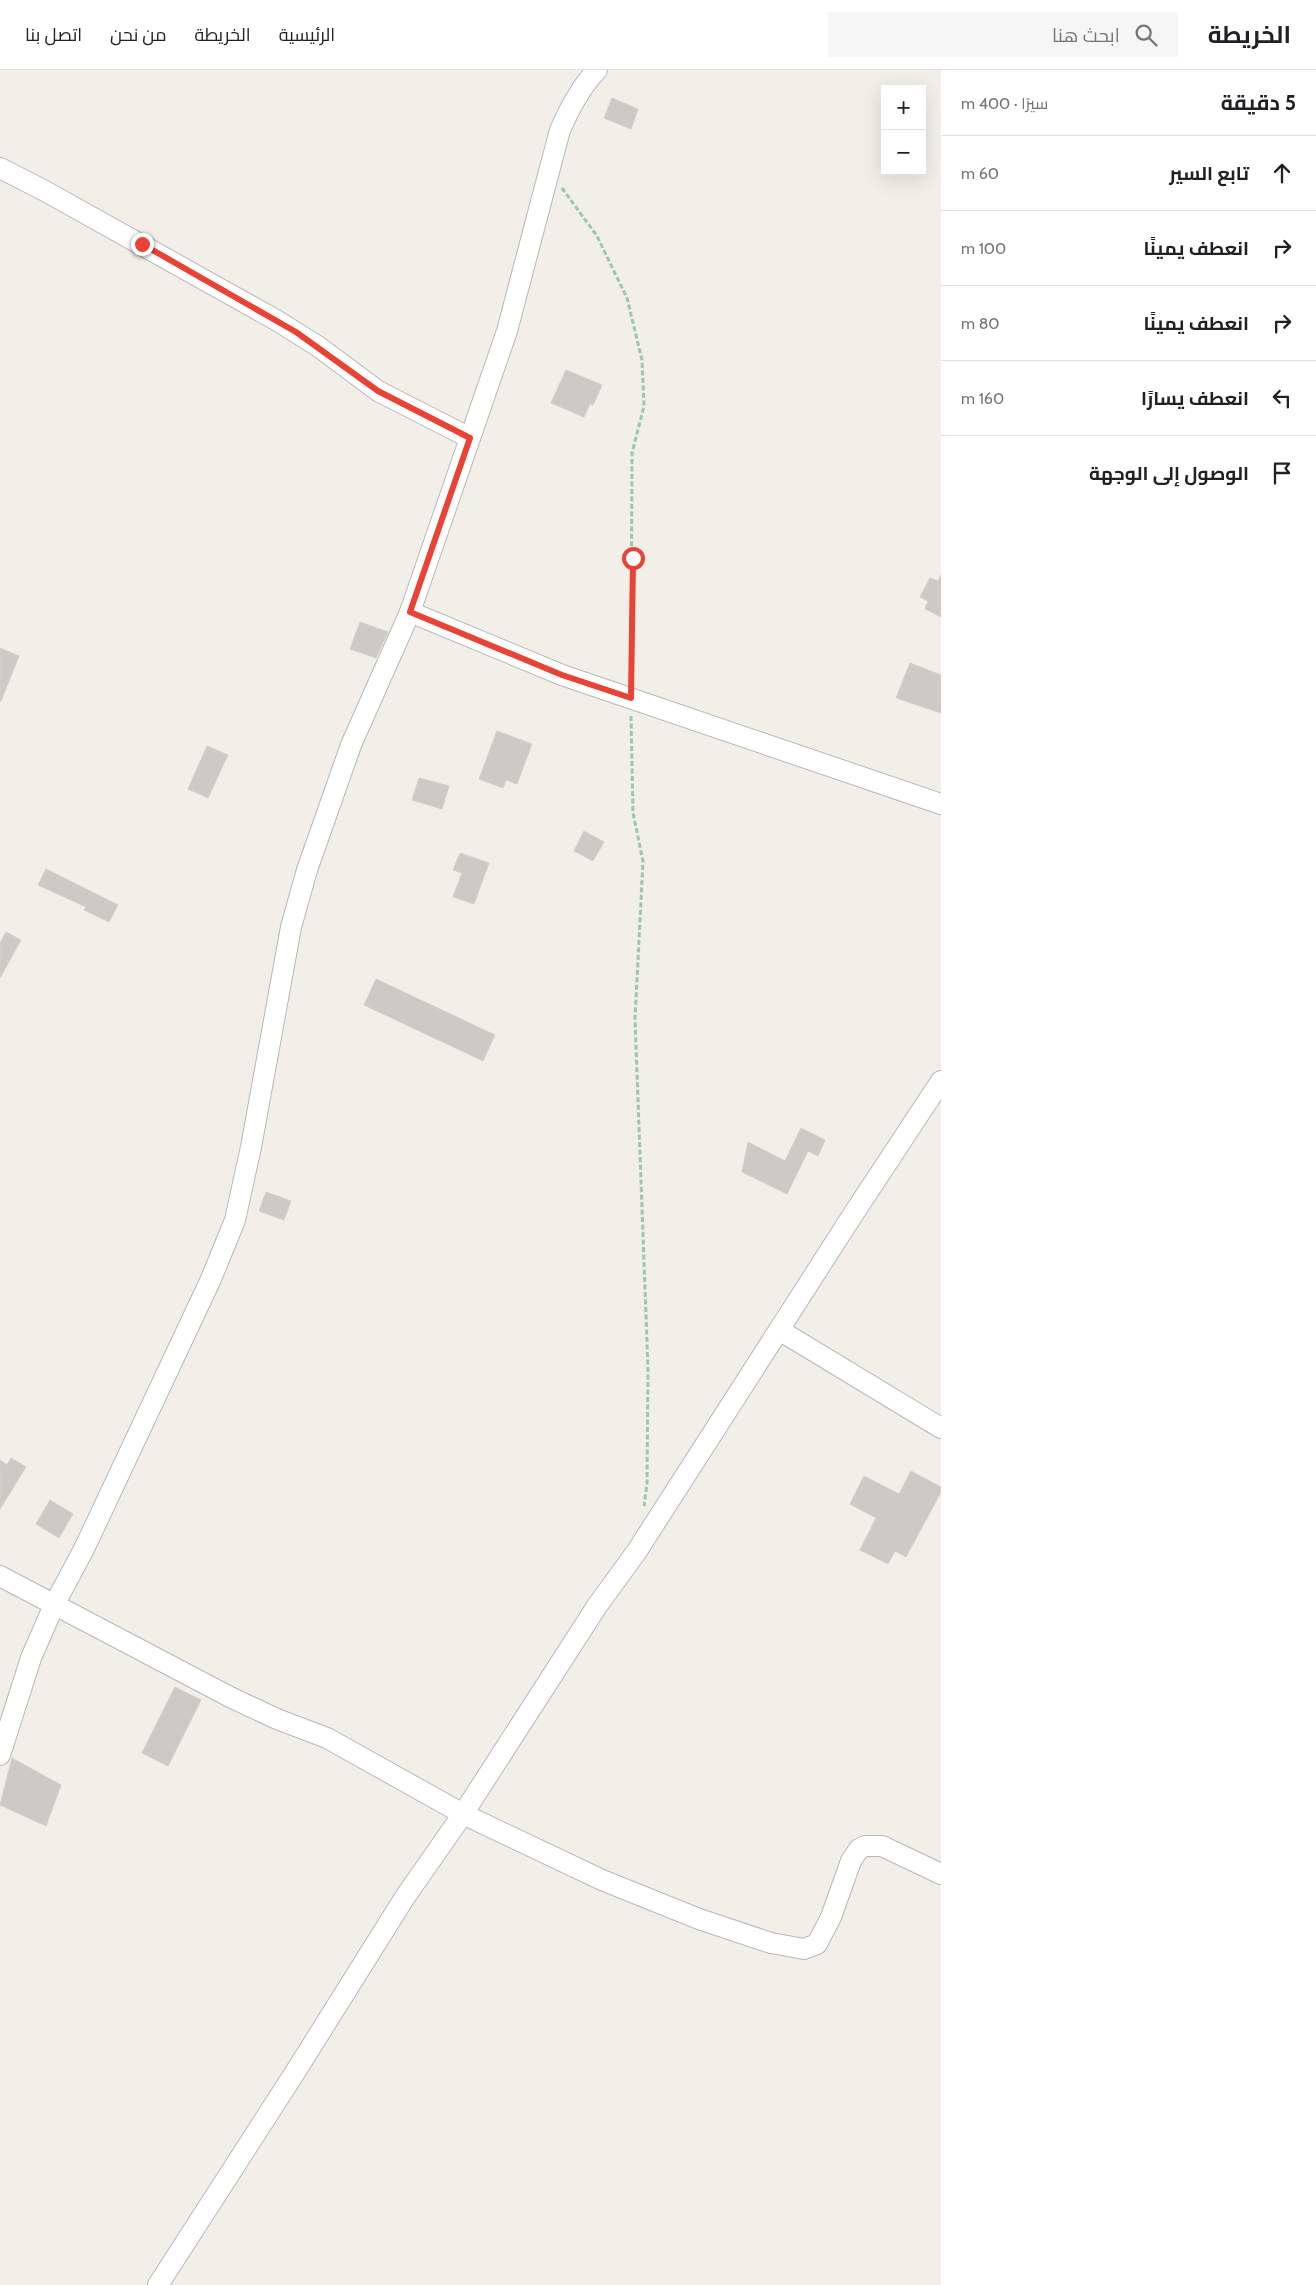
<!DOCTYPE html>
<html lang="ar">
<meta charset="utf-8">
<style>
:root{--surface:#fff;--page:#f6f6f6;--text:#202124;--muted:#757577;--line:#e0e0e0}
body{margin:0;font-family:Cabin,Cairo,sans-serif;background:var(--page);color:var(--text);direction:rtl}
.controls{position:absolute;right:15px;top:15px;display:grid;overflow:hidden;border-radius:0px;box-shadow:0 5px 20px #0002}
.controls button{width:45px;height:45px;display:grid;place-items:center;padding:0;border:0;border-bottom:1px solid var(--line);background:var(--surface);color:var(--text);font:25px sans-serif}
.stop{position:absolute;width:15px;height:15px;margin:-11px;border:4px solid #ea4335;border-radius:50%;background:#fff}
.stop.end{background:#ea4335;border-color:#fff;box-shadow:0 1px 5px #0008}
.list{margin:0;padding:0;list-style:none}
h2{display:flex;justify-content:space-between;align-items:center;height:65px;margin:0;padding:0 20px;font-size:21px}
h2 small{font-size:16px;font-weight:400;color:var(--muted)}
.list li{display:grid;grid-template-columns:32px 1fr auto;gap:15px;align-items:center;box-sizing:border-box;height:75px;padding:0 20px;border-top:1px solid var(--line)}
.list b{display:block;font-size:19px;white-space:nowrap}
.list em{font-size:16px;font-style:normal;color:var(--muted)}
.icon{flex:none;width:28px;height:28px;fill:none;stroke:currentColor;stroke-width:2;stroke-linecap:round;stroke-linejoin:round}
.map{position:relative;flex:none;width:941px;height:2215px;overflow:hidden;direction:ltr}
header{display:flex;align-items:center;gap:30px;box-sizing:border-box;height:70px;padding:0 25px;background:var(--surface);border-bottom:1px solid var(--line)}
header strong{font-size:24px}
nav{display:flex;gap:28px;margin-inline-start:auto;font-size:18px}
.search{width:350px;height:45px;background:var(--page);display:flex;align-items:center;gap:12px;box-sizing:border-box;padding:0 18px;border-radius:0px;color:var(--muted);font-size:19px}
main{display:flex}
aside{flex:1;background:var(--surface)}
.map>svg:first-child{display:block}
.building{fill:#cccac5;stroke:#d6d1c6}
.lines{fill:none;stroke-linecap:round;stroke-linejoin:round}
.street-casing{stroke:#b5b8bc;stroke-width:22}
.path{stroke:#9cc7a9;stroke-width:3;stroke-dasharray:5 2.5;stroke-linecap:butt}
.street{stroke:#fff;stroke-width:20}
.route{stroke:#ea4335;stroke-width:6}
</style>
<header>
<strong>الخريطة</strong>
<div class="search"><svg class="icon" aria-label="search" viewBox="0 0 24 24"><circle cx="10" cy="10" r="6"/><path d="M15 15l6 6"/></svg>ابحث هنا</div>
<nav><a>الرئيسية</a><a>الخريطة</a><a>من نحن</a><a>اتصل بنا</a></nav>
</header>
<main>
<aside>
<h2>5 دقيقة<small>سيرًا · 400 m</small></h2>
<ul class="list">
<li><svg class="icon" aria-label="ahead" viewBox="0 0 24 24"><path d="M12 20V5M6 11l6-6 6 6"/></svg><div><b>تابع السير</b></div><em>60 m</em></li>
<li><svg class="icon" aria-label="right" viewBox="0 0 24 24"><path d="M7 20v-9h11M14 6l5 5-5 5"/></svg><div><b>انعطف يمينًا</b></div><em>100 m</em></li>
<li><svg class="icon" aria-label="right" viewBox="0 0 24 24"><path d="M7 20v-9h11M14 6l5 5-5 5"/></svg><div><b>انعطف يمينًا</b></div><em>80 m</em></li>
<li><svg class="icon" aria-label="left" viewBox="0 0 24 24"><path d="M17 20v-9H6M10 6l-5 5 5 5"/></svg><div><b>انعطف يسارًا</b></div><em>160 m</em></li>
<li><svg class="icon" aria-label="arrive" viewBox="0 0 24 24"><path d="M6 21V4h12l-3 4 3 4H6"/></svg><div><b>الوصول إلى الوجهة</b></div></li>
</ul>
</aside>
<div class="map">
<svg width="941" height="2215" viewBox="0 0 941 2215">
<rect width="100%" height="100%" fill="#f1efe8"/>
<g class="building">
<polygon points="612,28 638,39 631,59 604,48"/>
<polygon points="566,300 602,315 593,335 590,334 584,347 551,333"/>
<polygon points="941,505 941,547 925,539 928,531 920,527 930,508 938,511"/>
<polygon points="360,552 388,562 376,588 350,579"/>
<polygon points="0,578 19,586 1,631 0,631"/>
<polygon points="910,593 941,605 941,643 896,628"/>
<polygon points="497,661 532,674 517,714 506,710 503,718 479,709"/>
<polygon points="207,676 228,685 208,728 188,719"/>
<polygon points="419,708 449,716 442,739 412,730"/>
<polygon points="584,761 604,772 593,791 574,781"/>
<polygon points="460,783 489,793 474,834 453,827 462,803 453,800"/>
<polygon points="46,799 118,835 109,852 84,840 86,837 38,815"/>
<polygon points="6,862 21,870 0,908 0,873"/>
<polygon points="376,909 495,965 483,991 364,935"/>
<polygon points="801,1058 825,1070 818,1086 808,1081 787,1124 742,1102 748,1072 785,1091"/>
<polygon points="266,1122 291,1131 284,1150 259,1141"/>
<polygon points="11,1388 26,1397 0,1439 0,1390 7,1395"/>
<polygon points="911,1401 941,1417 941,1422 906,1487 895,1481 888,1494 860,1480 876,1448 850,1434 864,1406 899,1424"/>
<polygon points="50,1430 73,1444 59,1468 36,1454"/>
<polygon points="175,1617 201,1630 168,1696 142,1683"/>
<polygon points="12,1688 61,1715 46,1756 0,1735"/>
</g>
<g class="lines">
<defs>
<g id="street">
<polyline points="0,98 45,121 276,250 319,277 378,321 470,368"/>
<polyline points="410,542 562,605 941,734"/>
<polyline points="779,1260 941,1358"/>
<polyline points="0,1506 230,1627 277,1649 327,1668 463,1744 602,1810 699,1849 771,1873 804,1879 817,1874 831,1847 851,1791 859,1779 865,1776 882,1776 941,1804"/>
<path d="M0 1685 31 1588 54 1535 84 1479 211 1209 235 1150 251 1077 291 857 307 800 351 675 410 542 507 261 560 60C570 38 580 18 597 0"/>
<polyline points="158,2215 294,2004 405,1827 463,1744 597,1536 637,1481 854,1143 941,1011"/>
</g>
</defs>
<use href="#street" class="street-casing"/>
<g class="path">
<polyline points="562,118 597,166 627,228 642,290 644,336 632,383 631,610"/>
<polyline points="631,646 633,743 643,791 635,949 648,1299 647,1414 644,1436"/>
</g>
<use href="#street" class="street"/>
</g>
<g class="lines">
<polyline class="route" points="142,174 296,262 378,321 470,368 410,542 562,605 631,628 633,488"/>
</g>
</svg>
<div class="controls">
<button>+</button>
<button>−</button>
</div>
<div class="stop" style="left:633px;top:488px"></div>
<div class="stop end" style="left:142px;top:174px"></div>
</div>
</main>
